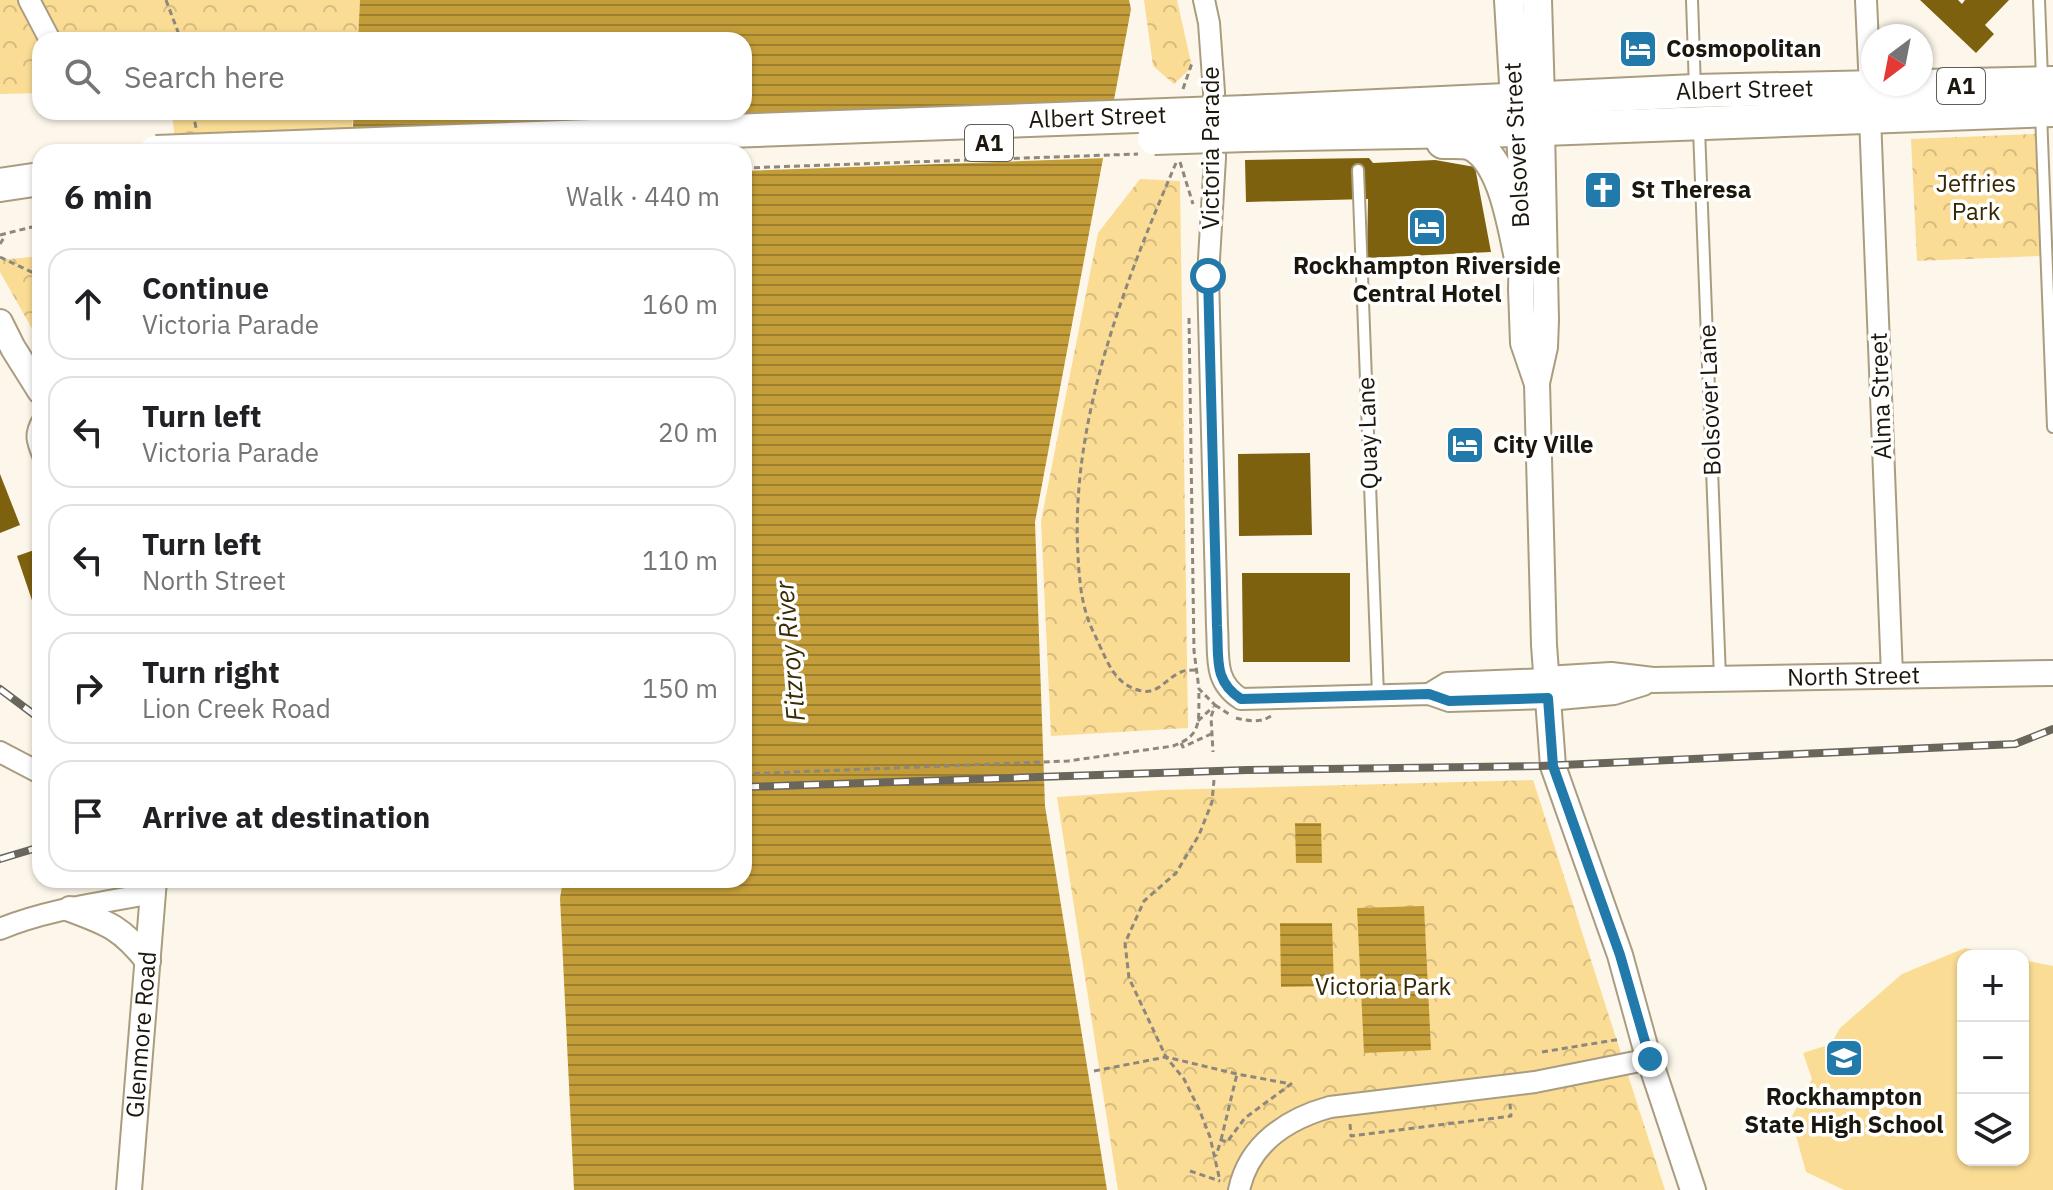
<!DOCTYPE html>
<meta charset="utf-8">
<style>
:root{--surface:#fff;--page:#f6f6f6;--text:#202124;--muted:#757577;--line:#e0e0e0}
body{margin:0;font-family:"IBM Plex Sans",sans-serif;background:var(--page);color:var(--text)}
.controls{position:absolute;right:24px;bottom:24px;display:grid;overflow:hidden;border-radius:16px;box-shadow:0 2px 6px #0004}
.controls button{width:72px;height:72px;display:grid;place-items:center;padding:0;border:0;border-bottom:2px solid var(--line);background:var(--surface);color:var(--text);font:40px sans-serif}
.compass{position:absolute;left:1861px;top:24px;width:72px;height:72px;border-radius:50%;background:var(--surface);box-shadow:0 2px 6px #0004;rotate:212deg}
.stop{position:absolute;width:24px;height:24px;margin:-18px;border:6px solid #217aa9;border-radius:50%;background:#fff}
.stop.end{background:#217aa9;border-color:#fff;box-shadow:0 2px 8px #0008}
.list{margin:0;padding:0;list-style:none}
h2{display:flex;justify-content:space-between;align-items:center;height:104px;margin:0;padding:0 32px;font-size:34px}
h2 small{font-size:26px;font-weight:400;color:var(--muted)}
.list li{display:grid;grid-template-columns:52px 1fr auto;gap:24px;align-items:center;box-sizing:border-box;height:112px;margin:0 16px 16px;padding:0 16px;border:2px solid var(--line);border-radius:24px}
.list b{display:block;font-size:30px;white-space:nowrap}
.list p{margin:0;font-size:26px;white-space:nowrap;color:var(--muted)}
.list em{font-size:26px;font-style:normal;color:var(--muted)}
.icon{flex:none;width:44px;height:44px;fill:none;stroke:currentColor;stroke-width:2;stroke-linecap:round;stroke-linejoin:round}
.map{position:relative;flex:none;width:2053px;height:1190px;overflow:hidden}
.search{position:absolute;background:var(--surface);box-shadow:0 2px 6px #0004;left:32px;top:32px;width:720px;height:88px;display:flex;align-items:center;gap:20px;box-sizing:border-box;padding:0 28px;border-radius:24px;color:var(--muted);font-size:30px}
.panel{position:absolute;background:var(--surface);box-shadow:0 2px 6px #0004;left:32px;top:144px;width:720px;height:744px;border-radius:24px}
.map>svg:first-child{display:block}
.park{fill:url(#park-crowns)}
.pitch{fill:#fadc95}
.water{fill:url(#water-rules)}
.pier{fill:#fdf7eb}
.building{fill:#7e610f}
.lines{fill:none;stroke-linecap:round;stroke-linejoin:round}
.service-casing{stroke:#aa9d7f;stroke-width:14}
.minor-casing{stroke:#aa9d7f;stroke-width:24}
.tertiary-casing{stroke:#aa9d7f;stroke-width:28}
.secondary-casing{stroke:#aa9d7f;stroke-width:32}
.trunk-casing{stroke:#aa9d7f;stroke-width:36}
.path{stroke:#8d877c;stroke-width:3;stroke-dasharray:6 4;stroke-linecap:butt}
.service{stroke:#fff;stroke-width:10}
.minor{stroke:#fff;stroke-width:20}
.tertiary{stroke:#fff;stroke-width:24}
.secondary{stroke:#fff;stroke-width:28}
.trunk{stroke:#fff;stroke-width:32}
.rail-casing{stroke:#6b665b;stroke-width:8}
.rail{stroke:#fff;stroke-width:5;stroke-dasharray:15;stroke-linecap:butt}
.trunk-bridge-casing{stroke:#aa9d7f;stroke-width:36;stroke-linecap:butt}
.path-bridge{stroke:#8d877c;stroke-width:3;stroke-dasharray:6 4;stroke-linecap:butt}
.trunk-bridge{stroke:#fff;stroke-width:32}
.route{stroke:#217aa9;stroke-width:10}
.labels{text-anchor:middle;stroke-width:7;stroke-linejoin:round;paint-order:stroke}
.shield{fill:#fff;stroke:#605d55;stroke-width:2}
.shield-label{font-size:22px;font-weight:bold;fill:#1c170c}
.poi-label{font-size:24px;font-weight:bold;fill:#1c170c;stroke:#fff;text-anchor:start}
.street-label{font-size:24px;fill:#1c170c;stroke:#fff}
.park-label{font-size:24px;fill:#372700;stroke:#fff}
.water-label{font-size:26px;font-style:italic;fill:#3b2b00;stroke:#fff}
</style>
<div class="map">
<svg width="2053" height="1190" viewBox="0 0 2053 1190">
<defs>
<pattern id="park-crowns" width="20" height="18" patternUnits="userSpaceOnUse" patternTransform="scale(2)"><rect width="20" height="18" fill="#fadc95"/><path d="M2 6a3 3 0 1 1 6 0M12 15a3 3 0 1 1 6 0" fill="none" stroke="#d6bc7f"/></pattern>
<pattern id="water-rules" width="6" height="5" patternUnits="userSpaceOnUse" patternTransform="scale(2)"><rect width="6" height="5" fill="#c39d39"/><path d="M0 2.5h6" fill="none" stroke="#9e7f2e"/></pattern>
</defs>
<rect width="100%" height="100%" fill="#fdf7eb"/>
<g class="park">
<polygon points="0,0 360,0 358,40 40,40 40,93 0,94"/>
<polygon points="1144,0 1177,0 1192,67 1174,84 1153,66"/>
<polygon points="172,112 353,112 351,152 176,152"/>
<polygon points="2035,134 2041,256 1917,261 1911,139"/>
<polygon points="1140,179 1180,181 1188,728 1051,736 1041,521 1098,233"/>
<polygon points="40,256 40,343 0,272 0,260"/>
<polygon points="1533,780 1665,1190 1118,1190 1057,797 1162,790"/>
</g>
<polygon class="pitch" points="1965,948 2003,956 1963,956 1963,1160 2023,1160 2023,960 2053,966 2053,1190 1844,1190 1806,1172 1791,1118 1812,1079 1803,1053 1831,1044 1840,1028 1902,974"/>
<g class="water">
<polygon points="360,0 1129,0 1131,9 1035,522 1045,806 1107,1190 574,1190 560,898 563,880 744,880 744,152 351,152 354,112 744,112 744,40 358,40"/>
<polygon points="1295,823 1321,823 1322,863 1296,863"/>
<polygon points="1424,906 1431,1050 1364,1053 1357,908"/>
<polygon points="1280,923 1332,923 1334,986 1281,987"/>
</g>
<polygon class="pier" points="1117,103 1107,158 744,171 744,152 347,152"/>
<g class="building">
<polygon points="1920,0 1958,0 1962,4 1965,0 2009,0 1985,25 1994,34 1976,53"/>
<polygon points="1369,158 1373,163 1435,160 1475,167 1491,252 1367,258 1368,199 1246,202 1245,160"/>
<polygon points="1310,453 1312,535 1239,536 1238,454"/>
<polygon points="0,474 20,525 0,533"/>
<polygon points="40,548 40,621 39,621 17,556"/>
<polygon points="1242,573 1350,573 1350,662 1243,662"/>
</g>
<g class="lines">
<defs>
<g id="service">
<polyline points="1692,0 1695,89"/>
<polyline points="2039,0 2042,78"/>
<polyline points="2041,113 2053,427"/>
<polyline points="1699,129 1720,678"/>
<polyline points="1358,170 1378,695"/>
<path d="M40 416C28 434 32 442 40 461"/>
</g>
<g id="minor">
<polyline points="29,0 50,40"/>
<path d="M1204 0 1209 23 1214 92 1215 158 1208 276 1217 626C1219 657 1213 681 1241 699L1429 694 1449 701 1548 698"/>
<polyline points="1866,0 1870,89"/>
<polyline points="1870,117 1892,675"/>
<polyline points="1429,694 1447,683 1546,679"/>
<polyline points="0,752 40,773"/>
<path d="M0 929C48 909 102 903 153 893"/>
<path d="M1239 1190C1249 1144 1287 1119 1330 1107L1535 1082 1650 1059"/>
</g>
<g id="tertiary">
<polyline points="1542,129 1546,320 1545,347 1537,383 1544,645 1553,766 1620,955 1645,1046 1693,1190"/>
<polyline points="1519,130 1523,221 1521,289 1523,343 1536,381"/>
<polyline points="0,322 13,348 40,391"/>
<path id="s1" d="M1546 679 1611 675 1653 680 2053 673"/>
<polyline points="1548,698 1614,692 1643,683"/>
<path d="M70 909C108 923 122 928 148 961"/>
<path id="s2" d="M129 1190 154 880"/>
</g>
<g id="secondary">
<polyline points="1509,0 1515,100"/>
<polyline points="1537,0 1540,99"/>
</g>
<g id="trunk">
<path id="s3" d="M1247 112 1695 91 2053 83"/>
<polyline points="1247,135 1519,130 2053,110"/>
<path d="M1443 142C1452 142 1467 141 1474 145 1506 163 1514 229 1522 262"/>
<polyline points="0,185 40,179"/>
</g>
</defs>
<use href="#service" class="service-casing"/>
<use href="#minor" class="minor-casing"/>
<use href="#tertiary" class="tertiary-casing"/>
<use href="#secondary" class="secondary-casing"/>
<use href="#trunk" class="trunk-casing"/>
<g class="path">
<polyline points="166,0 181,40"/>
<polyline points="1183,89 1192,63"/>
<polyline points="193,112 196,128"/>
<polyline points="1180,162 1193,204"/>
<path d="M1176 163C1124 284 1070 422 1078 556 1079 576 1081 598 1087 616 1090 626 1095 635 1099 644 1109 666 1117 686 1142 691 1158 694 1166 679 1179 673 1184 670 1190 670 1196 670"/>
<polyline points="0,235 40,225"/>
<polyline points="0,244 5,236"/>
<polyline points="0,257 40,276"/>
<polyline points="1189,318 1194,651 1199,689 1215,705 1211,717 1213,752"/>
<polyline points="1215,705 1229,714"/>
<path d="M1236 718C1247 721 1261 723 1271 716"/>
<polyline points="1198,721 1213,707"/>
<polyline points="1181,743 1183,747 1211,734"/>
<path d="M744 774 1068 761 1173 746C1204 735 1198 719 1199 690"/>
<polyline points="1214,780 1212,802 1199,835 1176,873 1144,901 1125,943 1129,978 1166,1057 1184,1079 1199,1109 1210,1137 1220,1181"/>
<polyline points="1542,1052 1621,1039"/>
<polyline points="1094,1071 1166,1057 1237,1074 1291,1084 1245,1118 1227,1142 1221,1140 1216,1156"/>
<polyline points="1350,1124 1351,1136 1511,1116 1510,1104"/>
<polyline points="1221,1140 1237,1074"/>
<polyline points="1190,1171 1220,1181"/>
</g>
<use href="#service" class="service"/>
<use href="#minor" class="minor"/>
<use href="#tertiary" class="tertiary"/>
<use href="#secondary" class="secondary"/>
<use href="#trunk" class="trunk"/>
<defs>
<g id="rail">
<polyline points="0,689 40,719"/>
<polyline points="744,787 1247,770 1540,766 2015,744 2053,729"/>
<polyline points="0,859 40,847"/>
</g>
</defs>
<use href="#rail" class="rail-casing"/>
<use href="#rail" class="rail"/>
<defs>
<g id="trunk-bridge">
<polyline points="1154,138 1247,135"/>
<path id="s4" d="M156 152 1247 112"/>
</g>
</defs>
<use href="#trunk-bridge" class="trunk-bridge-casing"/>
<polyline class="path-bridge" points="744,168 1138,154"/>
<use href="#trunk-bridge" class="trunk-bridge"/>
</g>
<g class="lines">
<path class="route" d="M1208 276 1217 626C1219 658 1213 681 1241 699L1429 694 1449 701 1548 698 1553 766 1620 955 1650 1059"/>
</g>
<defs>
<symbol id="hotel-square" viewBox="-11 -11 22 22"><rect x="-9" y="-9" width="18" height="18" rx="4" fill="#217aa9" stroke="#fff"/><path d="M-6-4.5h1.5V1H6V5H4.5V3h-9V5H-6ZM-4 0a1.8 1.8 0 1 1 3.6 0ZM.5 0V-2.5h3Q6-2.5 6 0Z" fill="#fff"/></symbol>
<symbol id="church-square" viewBox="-11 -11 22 22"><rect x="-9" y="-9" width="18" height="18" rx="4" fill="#217aa9" stroke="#fff"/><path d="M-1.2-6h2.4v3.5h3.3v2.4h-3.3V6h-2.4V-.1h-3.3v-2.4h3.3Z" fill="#fff"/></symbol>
<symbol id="school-square" viewBox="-11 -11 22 22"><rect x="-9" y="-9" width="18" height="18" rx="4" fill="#217aa9" stroke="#fff"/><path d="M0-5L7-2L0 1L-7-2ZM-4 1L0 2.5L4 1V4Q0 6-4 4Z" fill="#fff"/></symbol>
</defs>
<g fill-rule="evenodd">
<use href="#hotel-square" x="1616" y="27" width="44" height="44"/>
<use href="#church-square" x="1581" y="168" width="44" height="44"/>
<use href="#hotel-square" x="1405" y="205" width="44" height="44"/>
<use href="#hotel-square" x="1443" y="423" width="44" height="44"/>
<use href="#school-square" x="1822" y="1036" width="44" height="44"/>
</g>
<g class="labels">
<g class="shield">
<rect x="1937" y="68" width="48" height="36" rx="6"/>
<rect x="965" y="125" width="48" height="36" rx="6"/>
</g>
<g class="shield-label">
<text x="1961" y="94">A1</text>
<text x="989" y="151">A1</text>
</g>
<g class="poi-label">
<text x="1666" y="57">Cosmopolitan</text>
<text x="1631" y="198">St Theresa</text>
<text x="1427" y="274" text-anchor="middle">Rockhampton Riverside<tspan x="1427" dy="28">Central Hotel</tspan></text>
<text x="1493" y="453">City Ville</text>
<text x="1844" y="1105" text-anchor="middle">Rockhampton<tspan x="1844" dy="28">State High School</tspan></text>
</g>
<g class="street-label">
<text dy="8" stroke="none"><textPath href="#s3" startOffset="498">Albert Street</textPath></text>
<text dy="8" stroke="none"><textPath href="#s4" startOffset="942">Albert Street</textPath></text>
<text transform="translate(1517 145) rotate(-93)" y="8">Bolsover Street</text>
<text transform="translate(1211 148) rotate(-90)" y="8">Victoria Parade</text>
<text transform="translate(1881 396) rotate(-92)" y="8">Alma Street</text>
<text transform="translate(1710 400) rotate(-92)" y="8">Bolsover Lane</text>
<text transform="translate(1368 433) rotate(-92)" y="8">Quay Lane</text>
<text dy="8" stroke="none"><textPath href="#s1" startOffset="308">North Street</textPath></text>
<text dy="8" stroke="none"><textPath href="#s2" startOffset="156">Glenmore Road</textPath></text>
</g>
<g class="park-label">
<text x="1976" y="192">Jeffries<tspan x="1976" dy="28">Park</tspan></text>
<text x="1383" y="995">Victoria Park</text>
</g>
<g class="water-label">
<text transform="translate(790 651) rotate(-95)" y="9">Fitzroy River</text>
</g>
</g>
</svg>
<div class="controls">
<button>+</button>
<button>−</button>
<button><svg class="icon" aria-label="layers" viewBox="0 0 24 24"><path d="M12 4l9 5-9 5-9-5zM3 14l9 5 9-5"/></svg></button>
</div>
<svg class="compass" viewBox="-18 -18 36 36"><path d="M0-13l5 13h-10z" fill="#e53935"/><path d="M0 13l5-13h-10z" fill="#757577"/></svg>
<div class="stop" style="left:1208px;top:276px"></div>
<div class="stop end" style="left:1650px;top:1059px"></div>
<div class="search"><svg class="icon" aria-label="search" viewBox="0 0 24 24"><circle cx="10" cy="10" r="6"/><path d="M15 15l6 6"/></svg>Search here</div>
<section class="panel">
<h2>6 min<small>Walk · 440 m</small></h2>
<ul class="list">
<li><svg class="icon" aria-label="ahead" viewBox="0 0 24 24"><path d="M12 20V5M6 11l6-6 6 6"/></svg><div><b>Continue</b><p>Victoria Parade</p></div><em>160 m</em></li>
<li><svg class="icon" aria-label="left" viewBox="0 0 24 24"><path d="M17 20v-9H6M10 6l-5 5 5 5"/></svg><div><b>Turn left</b><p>Victoria Parade</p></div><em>20 m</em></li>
<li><svg class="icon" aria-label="left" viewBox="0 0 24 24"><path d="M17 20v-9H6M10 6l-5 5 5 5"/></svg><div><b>Turn left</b><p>North Street</p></div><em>110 m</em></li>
<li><svg class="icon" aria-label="right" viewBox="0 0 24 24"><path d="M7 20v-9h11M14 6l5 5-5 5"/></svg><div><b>Turn right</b><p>Lion Creek Road</p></div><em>150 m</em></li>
<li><svg class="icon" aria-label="arrive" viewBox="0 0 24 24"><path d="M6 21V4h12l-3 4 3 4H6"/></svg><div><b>Arrive at destination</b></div></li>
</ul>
</section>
</div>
